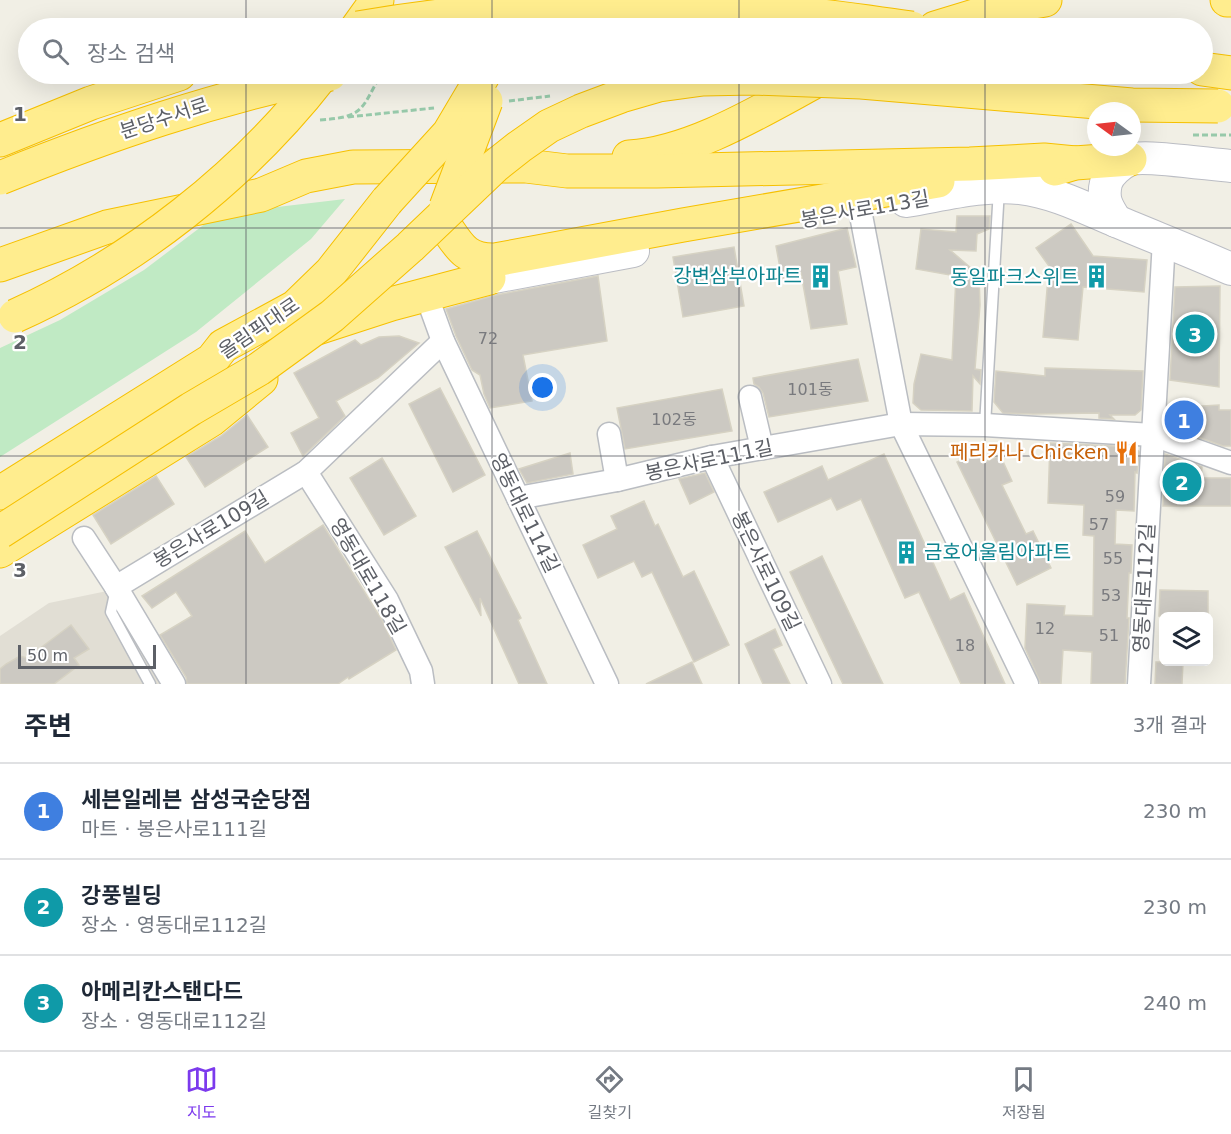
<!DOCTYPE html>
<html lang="ko">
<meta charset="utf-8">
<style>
:root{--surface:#fff;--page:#f2f2f3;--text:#1f2937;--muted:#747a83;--line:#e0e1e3;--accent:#7c3aed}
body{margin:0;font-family:"DejaVu Sans","Noto Sans KR",sans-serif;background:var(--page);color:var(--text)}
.controls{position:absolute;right:18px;bottom:18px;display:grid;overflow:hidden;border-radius:9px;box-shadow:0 6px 24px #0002}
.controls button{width:54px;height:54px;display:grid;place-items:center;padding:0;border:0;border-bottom:2px solid var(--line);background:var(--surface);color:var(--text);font:30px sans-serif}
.compass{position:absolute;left:1087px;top:102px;width:54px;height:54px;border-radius:50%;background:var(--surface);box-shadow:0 6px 24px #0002;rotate:285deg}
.scale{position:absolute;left:18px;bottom:15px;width:138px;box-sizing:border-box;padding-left:6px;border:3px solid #5d6067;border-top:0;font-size:16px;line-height:21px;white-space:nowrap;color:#5d6067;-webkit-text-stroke:4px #fff;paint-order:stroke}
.you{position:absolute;left:543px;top:388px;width:21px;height:21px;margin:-15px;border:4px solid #fff;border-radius:50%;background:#1a73e8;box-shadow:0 0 0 9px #1a73e833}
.badge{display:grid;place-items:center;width:39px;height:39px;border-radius:50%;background:var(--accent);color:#fff;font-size:20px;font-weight:700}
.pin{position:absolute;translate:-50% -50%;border:3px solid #fff;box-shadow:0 2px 6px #0006}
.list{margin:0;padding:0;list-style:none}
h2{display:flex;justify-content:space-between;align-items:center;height:78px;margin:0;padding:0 24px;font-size:26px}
h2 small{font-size:20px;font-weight:400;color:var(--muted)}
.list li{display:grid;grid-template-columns:39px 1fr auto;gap:18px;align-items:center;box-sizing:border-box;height:96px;padding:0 24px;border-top:2px solid var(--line)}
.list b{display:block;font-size:22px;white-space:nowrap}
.list p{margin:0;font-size:20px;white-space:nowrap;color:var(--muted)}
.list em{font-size:20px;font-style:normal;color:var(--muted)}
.icon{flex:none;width:33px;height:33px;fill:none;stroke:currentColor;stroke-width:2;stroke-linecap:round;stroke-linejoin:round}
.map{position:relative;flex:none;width:1231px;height:684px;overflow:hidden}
.search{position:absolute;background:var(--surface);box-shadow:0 6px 24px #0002;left:18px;right:18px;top:18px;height:66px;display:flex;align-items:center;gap:15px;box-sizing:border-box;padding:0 21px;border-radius:33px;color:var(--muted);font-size:22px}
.sheet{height:366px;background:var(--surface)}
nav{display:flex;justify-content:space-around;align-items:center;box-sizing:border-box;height:84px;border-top:2px solid var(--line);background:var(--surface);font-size:16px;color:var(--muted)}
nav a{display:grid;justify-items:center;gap:3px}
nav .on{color:var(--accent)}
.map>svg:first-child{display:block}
.education{fill:#e1ded4}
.green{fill:#c0eac4}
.building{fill:#ccc9c2;stroke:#d6d2c3;stroke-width:1.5}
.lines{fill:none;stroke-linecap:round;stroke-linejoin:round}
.lane-casing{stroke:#babdc2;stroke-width:13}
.street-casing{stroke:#babdc2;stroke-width:25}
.secondary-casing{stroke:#bbbdc4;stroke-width:34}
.highway-casing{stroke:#f6c000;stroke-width:35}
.path{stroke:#97c9aa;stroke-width:3;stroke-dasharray:6 3;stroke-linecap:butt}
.lane{stroke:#fff;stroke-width:10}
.street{stroke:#fff;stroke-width:22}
.secondary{stroke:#fff;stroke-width:32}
.highway{stroke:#ffed8e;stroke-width:33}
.highway-bridge-casing{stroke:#f6c000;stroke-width:35;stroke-linecap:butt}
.highway-bridge{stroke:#ffed8e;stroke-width:33}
.grid{fill:none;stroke:#5d6067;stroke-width:1.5;stroke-opacity:0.55}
.labels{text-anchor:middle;stroke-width:4.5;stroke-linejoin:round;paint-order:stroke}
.number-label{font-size:16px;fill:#797a7e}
.street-label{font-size:20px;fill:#5d6067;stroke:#fff}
.culture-label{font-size:20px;fill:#0d838f;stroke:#fff;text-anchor:end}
.food-label{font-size:20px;fill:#c56008;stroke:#fff;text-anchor:end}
.grid-label{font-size:20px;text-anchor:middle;font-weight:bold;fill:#5d6067;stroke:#fff;stroke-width:4.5;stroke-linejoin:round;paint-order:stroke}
</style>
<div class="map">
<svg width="1231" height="684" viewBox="0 0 1231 684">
<rect width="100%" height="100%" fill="#f1efe5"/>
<polygon class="education" points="112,590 166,684 0,684 0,636 49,603"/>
<polygon class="green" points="345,199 311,239 196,332 0,457 0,348 60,320 144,270 218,214"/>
<g class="building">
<polygon points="957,216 990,216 989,229 977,234 976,251 950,250 979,275 980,305 975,369 981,370 980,384 973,376 972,411 921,410 913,403 914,384 921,354 952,360 956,276 916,269 921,229 956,232"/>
<polygon points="1071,224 1093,256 1147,260 1144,292 1083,287 1078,340 1043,337 1049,266 1036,248"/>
<polygon points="847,228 856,267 838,271 847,324 811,329 801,273 782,279 776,246"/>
<polygon points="734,247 744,306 683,317 673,257"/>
<polygon points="598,276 607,341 523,355 532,401 490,408 484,394 480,375 472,370 456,336 446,309 496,295"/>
<polygon points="1220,286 1219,387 1170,380 1175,287"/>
<polygon points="399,336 419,343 378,378 336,401 345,416 303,456 291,433 319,418 294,373 355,340 361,345 379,337"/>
<polygon points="858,359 868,401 769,417 763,393 759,387 754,384 753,378"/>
<polygon points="1045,368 1143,371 1141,410 1135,415 1110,415 1114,419 1099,418 1099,413 1033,414 1003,413 994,402 996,371 1045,376"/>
<polygon points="440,388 485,475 453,492 409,404"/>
<polygon points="722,389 732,431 625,449 617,408"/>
<polygon points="1219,405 1219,410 1231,410 1231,446 1223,446 1167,426 1168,408"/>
<polygon points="247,415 268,447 205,487 186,457 221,436"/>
<polygon points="1050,443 1135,447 1139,452 1137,473 1135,472 1134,511 1116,510 1115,544 1132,545 1131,573 1129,573 1127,618 1129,618 1125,684 1091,684 1092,652 1063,650 1061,684 1041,684 1025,648 1027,604 1065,606 1064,615 1093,616 1094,536 1083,535 1084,505 1048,503"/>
<polygon points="978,452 983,463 1000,455 1012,481 1002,485 1026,534 1033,531 1051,568 1017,585 957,462"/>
<polygon points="570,453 573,474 527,483 519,469"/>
<polygon points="884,454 950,600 964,593 1005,684 961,684 919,592 905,598 861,499 837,510 831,498 778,522 764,492 822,466 828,480"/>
<polygon points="1165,454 1202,467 1201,478 1231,478 1231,506 1163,506"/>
<polygon points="382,458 416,516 384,535 350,478"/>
<polygon points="705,473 714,492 690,504 679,479"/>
<polygon points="156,476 174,504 111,544 93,515"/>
<polygon points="644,501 655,526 658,524 683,577 694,571 729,645 694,662 652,572 642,577 634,561 598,578 583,545 617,529 611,516"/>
<polygon points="323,525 382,620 396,650 349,679 348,677 338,684 187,684 186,677 160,635 192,616 176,592 152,608 142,596 245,531 265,563"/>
<polygon points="477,531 521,618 518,620 547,684 519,684 480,598 481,616 445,547"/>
<polygon points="822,556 883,684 843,684 790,572"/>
<polygon points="1160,590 1208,591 1208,616 1159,616"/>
<polygon points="71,625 89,649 74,658 79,665 54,684 0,684 0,669 6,664 20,656 27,658"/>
<polygon points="775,629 782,645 773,649 790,684 763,684 745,644"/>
<polygon points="692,662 702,684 646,684"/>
<polygon points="1156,662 1183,662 1182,684 1155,684"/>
</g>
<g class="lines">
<defs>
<g id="lane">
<polyline points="985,425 999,189"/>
<polyline points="116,589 111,612 150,684"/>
</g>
<g id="street">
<polyline points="860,210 901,424 1027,684"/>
<polyline points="426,294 443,341 607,684"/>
<polyline points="750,397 762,448"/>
<polyline points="609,434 617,480"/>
<polyline points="712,457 820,684"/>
<polyline points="306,472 387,600 421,671 423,684"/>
<polyline points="518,498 617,480 712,457 901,424 985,425 1153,435 1231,463"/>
<polyline points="84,538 116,587 174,684"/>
<polyline points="116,587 306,472 443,341"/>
<polyline points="1139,684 1164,240"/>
</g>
<g id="secondary">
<path d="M906 201C943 195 983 184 1020 188 1054 192 1085 208 1116 221 1154 237 1193 252 1231 269"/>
<path d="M1116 221C1107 207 1102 199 1106 183 1109 173 1120 164 1129 160 1142 154 1213 165 1231 166"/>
<polyline points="489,278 633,251"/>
</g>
<g id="highway">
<polyline points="1227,0 1231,0"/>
<polyline points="357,28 377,0"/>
<polyline points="935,28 1004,7 1045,0"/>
<polyline points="1202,69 1231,73"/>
<polyline points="0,140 91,103 179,74"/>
<path d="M629 157C696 153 770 105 829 74"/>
<polyline points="1055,169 1075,163 1130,159"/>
<path d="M441 220C458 243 463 261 495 260L683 225 938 181"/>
<polyline points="0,265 107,227 261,195 306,176 353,167 526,166 567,171 657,171 970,164 1044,160 1075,163"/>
<polyline points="314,329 391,304 489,278"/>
<polyline points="0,493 212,360 223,346 295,307 331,272 387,201"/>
<polyline points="0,551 211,420 261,379"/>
</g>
</defs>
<use href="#lane" class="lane-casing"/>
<use href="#street" class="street-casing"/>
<use href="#secondary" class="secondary-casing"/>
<use href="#highway" class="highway-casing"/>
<g class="path">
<polyline points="509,101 550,96"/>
<polyline points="348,117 434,108"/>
<path d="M320 120C364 117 361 110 381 74"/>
<polyline points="1193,135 1231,135"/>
</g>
<use href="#lane" class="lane"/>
<use href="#street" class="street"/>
<use href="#secondary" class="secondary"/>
<use href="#highway" class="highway"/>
<defs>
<g id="highway-bridge">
<path d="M358 28C495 4 637 0 776 11 821 15 867 22 912 28"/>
<path d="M0 178C109 134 215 98 330 74"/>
<polyline points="387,201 449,133 484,74"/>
<polyline points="446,207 486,101"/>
<path d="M15 316C133 263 244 176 323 74"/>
<polyline points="0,532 191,409 259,369 332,316 410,247 495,166 519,147 549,126 581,111 621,96 659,85 703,79 754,78 861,82 1132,105 1218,106"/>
</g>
</defs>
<use href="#highway-bridge" class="highway-bridge-casing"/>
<use href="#highway-bridge" class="highway-bridge"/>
</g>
<path class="grid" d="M246 0V28M492 0V28M739 0V28M985 0V28M246 74V684M492 74V684M739 74V684M985 74V684M0 228H1231M0 456H1231"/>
<defs>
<symbol id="building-bare" viewBox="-9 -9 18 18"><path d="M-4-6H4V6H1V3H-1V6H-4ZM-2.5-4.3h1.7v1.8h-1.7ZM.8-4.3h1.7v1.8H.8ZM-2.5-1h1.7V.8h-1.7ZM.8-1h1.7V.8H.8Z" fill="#0f9aa8" stroke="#fff" stroke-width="2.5" paint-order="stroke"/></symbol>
<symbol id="restaurant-bare" viewBox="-9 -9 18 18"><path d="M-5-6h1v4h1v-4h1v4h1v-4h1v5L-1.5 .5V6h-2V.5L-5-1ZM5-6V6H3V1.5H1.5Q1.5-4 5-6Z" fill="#e8710a" stroke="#fff" stroke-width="2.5" paint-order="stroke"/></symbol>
</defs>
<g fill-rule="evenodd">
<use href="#building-bare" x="804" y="260" width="33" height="33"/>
<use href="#building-bare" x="1080" y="260" width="33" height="33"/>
<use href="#restaurant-bare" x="1110" y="436" width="33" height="33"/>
<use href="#building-bare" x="890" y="536" width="33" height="33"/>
</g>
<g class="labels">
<g class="number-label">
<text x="488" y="344">72</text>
<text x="810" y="395">101동</text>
<text x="674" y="425">102동</text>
<text x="1115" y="502">59</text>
<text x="1099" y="530">57</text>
<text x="1113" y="564">55</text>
<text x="1111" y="601">53</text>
<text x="1045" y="634">12</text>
<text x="1109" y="641">51</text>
<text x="965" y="651">18</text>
</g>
<g class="street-label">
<text transform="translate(164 118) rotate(-18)" y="7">분당수서로</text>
<text transform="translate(865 209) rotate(-10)" y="7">봉은사로113길</text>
<text transform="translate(259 328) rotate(-34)" y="7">올림픽대로</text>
<text transform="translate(709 460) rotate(-12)" y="7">봉은사로111길</text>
<text transform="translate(525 513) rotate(64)" y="7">영동대로114길</text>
<text transform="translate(211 529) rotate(-31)" y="7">봉은사로109길</text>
<text transform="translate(766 571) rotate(64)" y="7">봉은사로109길</text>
<text transform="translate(368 576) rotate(60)" y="7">영동대로118길</text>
<text transform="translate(1144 588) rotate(-87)" y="7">영동대로112길</text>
</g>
<g class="culture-label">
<text x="802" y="283">강변삼부아파트</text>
<text x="1079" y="284">동일파크스위트</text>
<text x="924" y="559" text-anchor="start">금호어울림아파트</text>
</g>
<g class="food-label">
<text x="1109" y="459">페리카나 Chicken</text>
</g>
</g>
<g class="grid-label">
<text x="20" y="121">1</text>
<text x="20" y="349">2</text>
<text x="20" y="577">3</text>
</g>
</svg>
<div class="controls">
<button><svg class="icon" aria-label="layers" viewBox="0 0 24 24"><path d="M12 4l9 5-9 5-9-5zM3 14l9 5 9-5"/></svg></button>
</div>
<svg class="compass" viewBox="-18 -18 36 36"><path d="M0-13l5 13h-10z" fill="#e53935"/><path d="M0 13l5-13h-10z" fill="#747a83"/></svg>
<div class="scale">50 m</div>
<div class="you"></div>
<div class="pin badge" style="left:1184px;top:420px;background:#3f7fe0">1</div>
<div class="pin badge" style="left:1182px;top:482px;background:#0f9aa8">2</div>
<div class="pin badge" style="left:1195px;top:334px;background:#0f9aa8">3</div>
<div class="search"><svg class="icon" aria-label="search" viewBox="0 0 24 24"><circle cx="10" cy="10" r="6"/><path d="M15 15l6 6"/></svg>장소 검색</div>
</div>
<section class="sheet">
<h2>주변<small>3개 결과</small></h2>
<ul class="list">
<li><span class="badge" style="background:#3f7fe0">1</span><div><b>세븐일레븐 삼성국순당점</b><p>마트 · 봉은사로111길</p></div><em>230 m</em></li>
<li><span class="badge" style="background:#0f9aa8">2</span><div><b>강풍빌딩</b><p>장소 · 영동대로112길</p></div><em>230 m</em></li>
<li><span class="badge" style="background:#0f9aa8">3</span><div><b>아메리칸스탠다드</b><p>장소 · 영동대로112길</p></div><em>240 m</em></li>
</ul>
</section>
<nav>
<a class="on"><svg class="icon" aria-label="map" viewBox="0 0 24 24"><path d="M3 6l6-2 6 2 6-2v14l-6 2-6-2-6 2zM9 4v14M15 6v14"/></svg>지도</a>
<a><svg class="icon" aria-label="directions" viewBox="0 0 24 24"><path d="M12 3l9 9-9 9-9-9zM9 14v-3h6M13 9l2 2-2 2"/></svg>길찾기</a>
<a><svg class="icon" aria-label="saved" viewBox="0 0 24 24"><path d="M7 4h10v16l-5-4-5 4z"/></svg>저장됨</a>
</nav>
